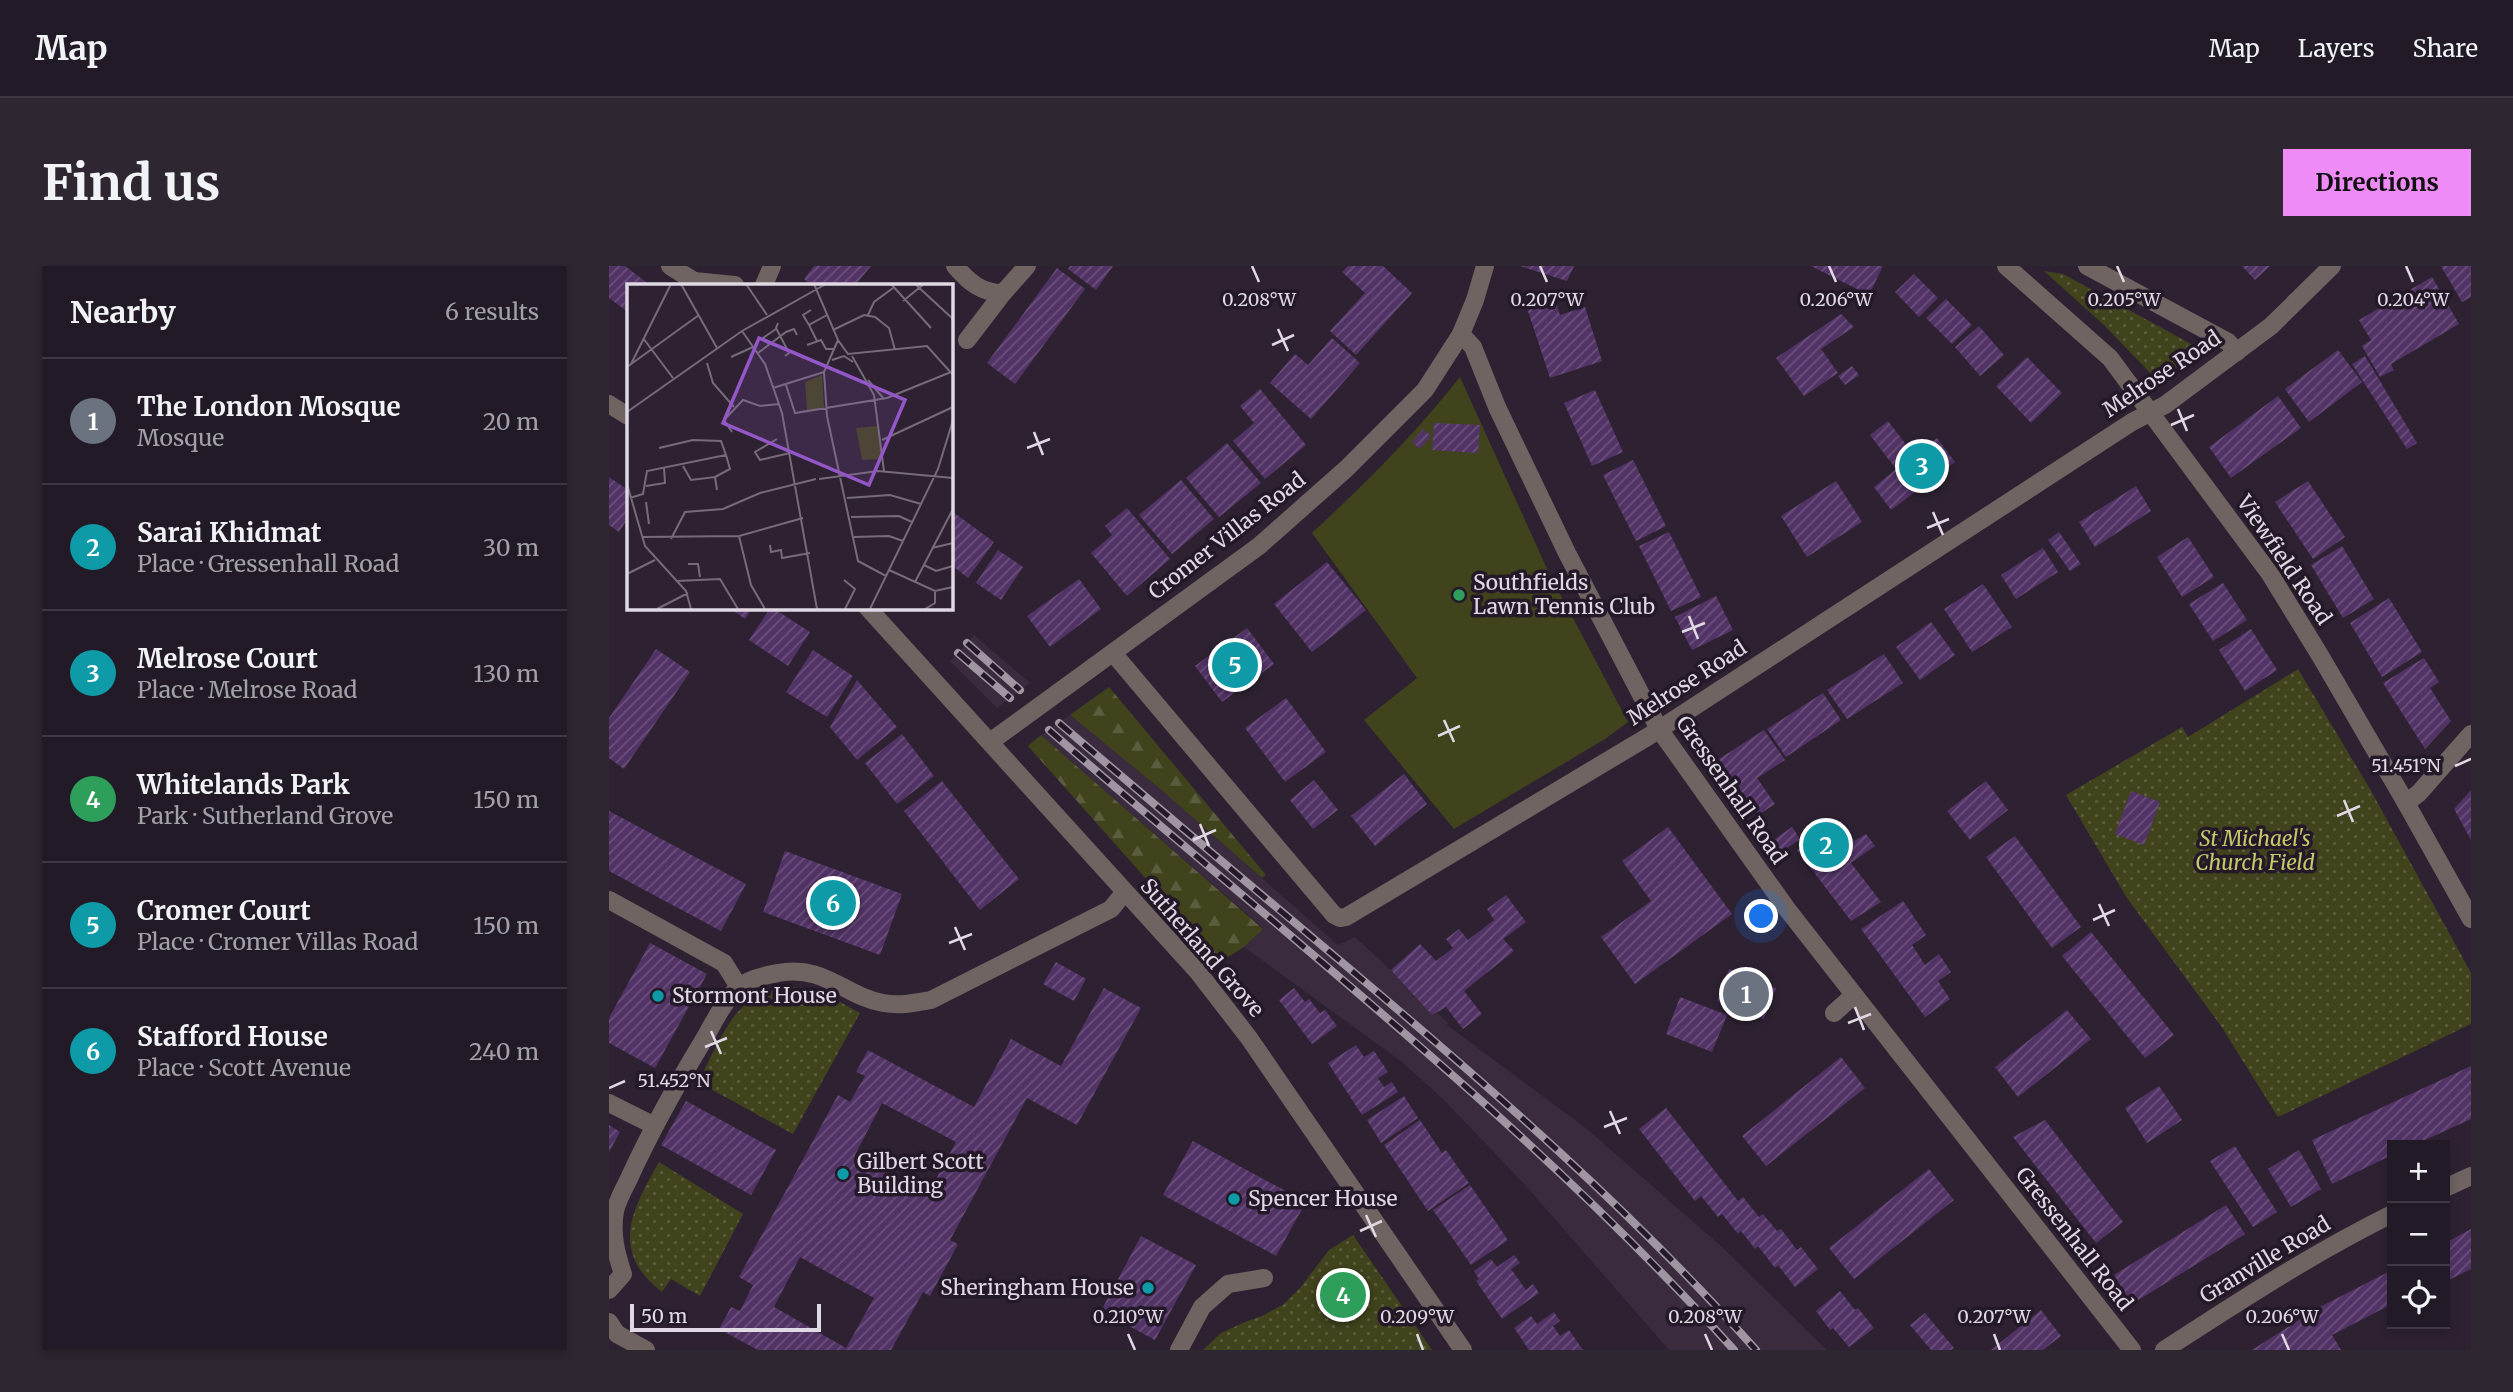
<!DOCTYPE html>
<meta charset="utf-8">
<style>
:root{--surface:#221a26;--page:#2e2732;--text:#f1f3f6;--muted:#a2a1a7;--line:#3f3843;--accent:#ef8bf6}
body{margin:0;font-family:Merriweather,serif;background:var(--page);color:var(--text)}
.controls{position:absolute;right:21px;bottom:21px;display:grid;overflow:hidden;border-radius:0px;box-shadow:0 4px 10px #0003}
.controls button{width:63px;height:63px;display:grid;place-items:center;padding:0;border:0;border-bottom:2px solid var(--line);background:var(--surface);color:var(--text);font:35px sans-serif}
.scale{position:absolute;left:21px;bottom:18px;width:191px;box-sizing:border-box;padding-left:7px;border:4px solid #e0d8e3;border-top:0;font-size:19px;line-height:24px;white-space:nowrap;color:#e0d8e3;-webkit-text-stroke:5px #241928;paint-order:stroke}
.you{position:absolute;left:1153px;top:651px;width:24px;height:24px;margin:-18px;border:5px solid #fff;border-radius:50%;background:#1a73e8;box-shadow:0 0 0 10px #1a73e833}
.badge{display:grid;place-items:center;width:46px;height:46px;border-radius:50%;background:var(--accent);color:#fff;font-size:23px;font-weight:700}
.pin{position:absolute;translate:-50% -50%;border:4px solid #fff;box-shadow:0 2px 7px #0006}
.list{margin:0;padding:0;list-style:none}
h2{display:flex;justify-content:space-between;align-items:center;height:91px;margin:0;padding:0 28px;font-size:30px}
h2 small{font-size:23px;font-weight:400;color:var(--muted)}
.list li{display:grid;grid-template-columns:46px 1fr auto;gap:21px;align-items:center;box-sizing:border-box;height:126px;padding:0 28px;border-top:2px solid var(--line)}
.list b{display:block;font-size:26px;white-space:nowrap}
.list p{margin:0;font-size:23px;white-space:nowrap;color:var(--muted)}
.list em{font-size:23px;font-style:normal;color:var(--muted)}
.icon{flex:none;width:38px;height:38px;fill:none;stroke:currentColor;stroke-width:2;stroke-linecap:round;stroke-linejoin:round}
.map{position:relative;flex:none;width:1862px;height:1084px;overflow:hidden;border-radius:0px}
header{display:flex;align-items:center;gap:42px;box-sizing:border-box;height:98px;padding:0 35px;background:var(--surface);border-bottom:2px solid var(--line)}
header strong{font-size:33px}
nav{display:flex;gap:38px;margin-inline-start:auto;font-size:24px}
.intro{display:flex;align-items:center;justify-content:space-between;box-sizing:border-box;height:168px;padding:0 42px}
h1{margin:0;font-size:49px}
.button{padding:18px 32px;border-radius:0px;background:var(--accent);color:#111;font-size:24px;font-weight:700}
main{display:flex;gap:42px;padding:0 42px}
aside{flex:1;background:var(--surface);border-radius:0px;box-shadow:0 4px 10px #0003}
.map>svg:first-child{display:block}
.built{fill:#3a2b3f}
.grass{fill:url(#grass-dots)}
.forest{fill:url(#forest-firs)}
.pitch{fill:#41431d}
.building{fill:url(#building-hatch);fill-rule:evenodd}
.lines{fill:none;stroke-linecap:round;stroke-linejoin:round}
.minor{stroke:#6f6461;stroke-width:18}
.rail-casing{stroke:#a096a3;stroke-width:8}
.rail{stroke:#241928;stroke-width:5;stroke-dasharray:16;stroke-linecap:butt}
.ticks{fill:none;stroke:#e0d8e3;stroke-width:2.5}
.leisure-dot{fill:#2e9e5b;stroke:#241928;stroke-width:2.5}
.culture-dot{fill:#0f9aa8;stroke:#241928;stroke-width:2.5}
.labels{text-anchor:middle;stroke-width:7;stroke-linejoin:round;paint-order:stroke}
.street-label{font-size:21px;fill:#e0d8e3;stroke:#241928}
.poi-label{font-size:21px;fill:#e0d8e3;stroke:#241928;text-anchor:start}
.park-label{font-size:21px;font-style:italic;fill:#c5c968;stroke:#241928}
.inset-road{fill:none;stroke:#756b79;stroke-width:2}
.view{fill:#9457c8;fill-opacity:0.15;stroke:#9457c8;stroke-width:3.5}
.inset-edge{fill:none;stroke:#e0d8e3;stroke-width:3.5}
.ticks-label{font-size:18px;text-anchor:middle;fill:#e0d8e3;stroke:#241928;stroke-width:7;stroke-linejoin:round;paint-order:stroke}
</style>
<header>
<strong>Map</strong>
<nav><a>Map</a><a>Layers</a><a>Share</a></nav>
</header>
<div class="intro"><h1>Find us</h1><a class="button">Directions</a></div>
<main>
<aside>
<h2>Nearby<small>6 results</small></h2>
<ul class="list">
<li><span class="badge" style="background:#6b7280">1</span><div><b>The London Mosque</b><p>Mosque</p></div><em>20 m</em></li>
<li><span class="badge" style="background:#0f9aa8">2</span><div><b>Sarai Khidmat</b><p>Place · Gressenhall Road</p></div><em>30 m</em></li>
<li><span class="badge" style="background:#0f9aa8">3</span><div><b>Melrose Court</b><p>Place · Melrose Road</p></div><em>130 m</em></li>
<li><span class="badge" style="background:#2e9e5b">4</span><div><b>Whitelands Park</b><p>Park · Sutherland Grove</p></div><em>150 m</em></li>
<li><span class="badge" style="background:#0f9aa8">5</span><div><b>Cromer Court</b><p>Place · Cromer Villas Road</p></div><em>150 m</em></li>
<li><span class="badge" style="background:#0f9aa8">6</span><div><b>Stafford House</b><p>Place · Scott Avenue</p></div><em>240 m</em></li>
</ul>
</aside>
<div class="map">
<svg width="1862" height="1084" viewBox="0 0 1862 1084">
<defs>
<pattern id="grass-dots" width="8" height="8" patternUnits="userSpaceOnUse" patternTransform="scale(1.75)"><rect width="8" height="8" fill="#41431d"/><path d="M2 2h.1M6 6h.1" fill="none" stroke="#5c5d3e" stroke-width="1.8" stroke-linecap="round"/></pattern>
<pattern id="forest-firs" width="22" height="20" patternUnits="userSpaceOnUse" patternTransform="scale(1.75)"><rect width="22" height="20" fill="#41431d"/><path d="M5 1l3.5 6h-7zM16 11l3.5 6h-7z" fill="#5c5d3e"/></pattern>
<pattern id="building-hatch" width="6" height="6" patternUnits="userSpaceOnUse" patternTransform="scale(1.75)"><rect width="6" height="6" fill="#523366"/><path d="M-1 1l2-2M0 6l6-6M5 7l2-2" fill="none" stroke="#6b507c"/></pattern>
</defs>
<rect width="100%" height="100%" fill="#2e2232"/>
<g class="built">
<polygon points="365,369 421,417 388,442 341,395"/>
<polygon points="461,449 550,522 729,679 746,671 839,757 838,759 978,863 1112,980 1218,1084 1060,1084 917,920 835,834 793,796 635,681 654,662 432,469"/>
</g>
<g class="grass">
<polygon points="1435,5 1454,8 1593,84 1548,114 1495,59"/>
<polygon points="1689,403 1761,523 1862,707 1862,758 1669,851 1612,760 1518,632 1457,529 1573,461 1579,471"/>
<path d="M181 720 218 729 251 747 184 868 89 816C113 772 125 725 181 720Z"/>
<path d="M50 896 134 948 91 1030 62 1013 53 1026C0 985 23 944 50 896Z"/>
<polygon points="744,969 823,1084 594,1084 612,1067 636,1056 653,1050 675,1038 691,1022 720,984"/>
</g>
<g class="forest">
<polygon points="500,421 657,609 653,612 550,522 461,449"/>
<polygon points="432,469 654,663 635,681 611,696 419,480"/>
</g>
<path class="pitch" d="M851 111 939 305 1019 456 996 473 845 563 755 454 808 412 703 267C756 218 806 168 851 111Z"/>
<g class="building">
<polygon points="0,0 16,0 41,19 19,19 19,46 0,32"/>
<polygon points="205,0 262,0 248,17 251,19 202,19 195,13"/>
<polygon points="461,0 504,0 487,24 459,3"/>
<polygon points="739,0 774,0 803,27 747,89 721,65 756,27 733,6"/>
<polygon points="911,0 965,0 958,15"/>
<polygon points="1202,0 1274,0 1260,29"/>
<polygon points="1633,0 1661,0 1646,14"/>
<polygon points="1832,0 1862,0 1862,31 1853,36"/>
<polygon points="448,2 476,23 406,118 378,97"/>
<polygon points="1305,8 1329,32 1310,51 1286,26"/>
<polygon points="1823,11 1850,58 1782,98 1785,104 1771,111 1753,80 1762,74 1750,54"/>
<polygon points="945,31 951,49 976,41 993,95 941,112 917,39"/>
<polygon points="1337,33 1363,59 1343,78 1317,52"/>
<polygon points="1232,48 1245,61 1212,83 1229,107 1195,130 1167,92"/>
<polygon points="1370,60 1395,89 1371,110 1346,81"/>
<polygon points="723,72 751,97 702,153 661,117 686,88 699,99"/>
<polygon points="1729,84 1753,116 1700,156 1676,123"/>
<polygon points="1756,90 1808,177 1798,183 1743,98"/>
<polygon points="1418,91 1453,127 1422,157 1387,120"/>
<polygon points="1243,100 1250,109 1236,119 1229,110"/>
<polygon points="651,123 697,179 656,213 624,175 645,157 631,140"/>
<polygon points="986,124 1014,186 983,200 955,137"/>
<polygon points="1669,130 1692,162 1622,212 1600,181"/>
<polygon points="1279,155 1305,189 1328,172 1346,196 1282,244 1265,221 1287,203 1261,169"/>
<polygon points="825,157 871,159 869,187 823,184"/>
<polygon points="814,163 822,170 811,183 803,176"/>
<polygon points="618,177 652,217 610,251 577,212"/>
<polygon points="1024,194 1057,260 1027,275 994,209"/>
<polygon points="0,211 19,224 19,252 10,266 0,259"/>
<polygon points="572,214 605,253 563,288 530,249"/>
<polygon points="1227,215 1253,256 1198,291 1172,250"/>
<polygon points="1699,215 1736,271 1704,293 1666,236"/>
<polygon points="1527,220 1542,245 1486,281 1470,256"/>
<polygon points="518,242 561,293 518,330 482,287 503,269 496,260"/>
<polygon points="344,246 385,276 359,312 341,298 341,249"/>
<polygon points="1060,266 1092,331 1062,345 1030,280"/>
<polygon points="1450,266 1472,298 1461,305 1439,274"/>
<polygon points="1579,271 1605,311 1573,331 1548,291"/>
<polygon points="1733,280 1765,333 1734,352 1702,299"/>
<polygon points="1434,282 1449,306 1407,333 1392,309"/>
<polygon points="389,284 414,301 392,334 367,317"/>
<polygon points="718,296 757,344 703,386 665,338"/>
<polygon points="470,313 492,343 441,381 418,350"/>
<polygon points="1614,317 1638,354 1604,375 1580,338"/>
<polygon points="1374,318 1403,361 1363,386 1335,343"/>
<polygon points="1107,330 1124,364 1083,384 1066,351"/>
<polygon points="1780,332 1813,386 1773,411 1741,357"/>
<polygon points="119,341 144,341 136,353"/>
<polygon points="162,341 201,366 179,400 140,374"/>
<polygon points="1322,356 1346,389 1311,414 1287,381"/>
<polygon points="638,362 665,398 613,436 586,400"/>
<polygon points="1642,363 1668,404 1636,425 1610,384"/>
<polygon points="47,383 81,406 15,503 0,492 0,452"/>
<polygon points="204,384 244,410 218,451 177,426"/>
<polygon points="1275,388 1294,417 1238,453 1218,424"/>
<polygon points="1815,392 1830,416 1821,422 1842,455 1816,483 1774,417"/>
<polygon points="248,414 288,461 248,494 221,461"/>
<polygon points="1214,427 1232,454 1177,491 1158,463"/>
<polygon points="677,432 717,486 676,516 636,462"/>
<polygon points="1155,464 1176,494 1148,512 1166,538 1149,549 1110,493"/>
<polygon points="293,468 325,510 288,538 256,497"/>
<polygon points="795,508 818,538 766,580 742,550"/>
<polygon points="705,514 729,544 704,563 681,534"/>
<polygon points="333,515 410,613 371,644 295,545"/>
<polygon points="1377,515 1399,544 1361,574 1338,545"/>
<polygon points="1862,524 1862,574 1845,543"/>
<polygon points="1522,525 1551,536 1535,579 1506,568"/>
<polygon points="0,545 137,618 112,665 0,605"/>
<polygon points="1232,555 1245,575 1257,568 1266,580 1242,597 1272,636 1242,655 1188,584"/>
<polygon points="1059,561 1123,648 1026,718 992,671 1042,635 1013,595"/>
<polygon points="1183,561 1191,573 1171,587 1163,575"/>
<polygon points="1406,570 1472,661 1443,682 1377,591"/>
<polygon points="176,585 293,628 271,689 154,646"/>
<polygon points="897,629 917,656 894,673 905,685 855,725 873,748 854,763 837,741 823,749 782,704 811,678 827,695 844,682 837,673 850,663 859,674 885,654 878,643"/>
<polygon points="1294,635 1317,669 1303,679 1316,699 1330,688 1342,706 1329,715 1341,733 1316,751 1252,663"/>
<polygon points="1482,666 1565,769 1536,792 1453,690"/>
<polygon points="41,677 98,708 46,802 0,777 0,752"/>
<polygon points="447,696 477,713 465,735 434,718"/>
<polygon points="1120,703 1167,722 1155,753 1108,735"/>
<path d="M495 722 532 742 468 859 418 832 341 974 349 978 321 1030 314 1026 282 1084H149L110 1063 122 1041 131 1045 144 1019 130 1011 229 829 241 836 256 810 247 806 259 784 365 841 402 773 452 800ZM273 837 347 876 319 928 246 889ZM191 991 265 1032 237 1082 165 1041Z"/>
<polygon points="685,722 696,736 700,733 711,747 716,744 728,760 703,778 670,734"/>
<polygon points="1071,731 1118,749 1103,786 1057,768"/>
<polygon points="1458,744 1482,773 1409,831 1386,801"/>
<polygon points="747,779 755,791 765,785 779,806 769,812 775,821 783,816 789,826 753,849 719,797"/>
<polygon points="1232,791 1256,822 1157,900 1133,870"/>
<polygon points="1862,800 1862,853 1805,879 1783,879 1783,889 1723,918 1703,874"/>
<polygon points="1550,820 1573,854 1538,877 1516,842"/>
<polygon points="795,830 809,852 772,877 758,854"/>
<polygon points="77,835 167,884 142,929 52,879"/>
<polygon points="1057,842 1129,935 1134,931 1150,951 1154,948 1168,965 1172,963 1188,984 1192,981 1209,1003 1186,1021 1169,999 1166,1002 1149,980 1146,983 1132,965 1129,968 1113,948 1109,951 1092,930 1086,935 1030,863"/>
<polygon points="811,854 833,887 837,884 860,917 819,945 775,879"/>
<polygon points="1436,854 1514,956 1487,977 1404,871"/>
<polygon points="0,859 11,866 0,886"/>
<polygon points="584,875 697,936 667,990 554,929"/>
<polygon points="1626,880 1668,946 1644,961 1601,895"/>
<polygon points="1690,884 1712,923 1682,941 1659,903"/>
<polygon points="1320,903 1345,934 1245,1013 1220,982"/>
<polygon points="861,919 899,974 862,999 824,944"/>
<polygon points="1617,939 1636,968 1523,1038 1505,1009"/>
<polygon points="1862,963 1862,1003 1836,1016 1836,977"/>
<polygon points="532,970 587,999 546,1074 492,1045"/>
<polygon points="905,989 911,997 902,1003 917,1024 924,1018 930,1027 893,1053 867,1015 870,1013 865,1005 882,993 888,1001"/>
<polygon points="1783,1004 1783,1038 1723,1069 1732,1084 1643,1084 1707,1043"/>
<polygon points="1231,1025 1246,1044 1249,1042 1265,1062 1240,1081 1224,1062 1221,1064 1207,1045"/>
<polygon points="1432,1044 1452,1070 1434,1084 1382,1084"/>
<polygon points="945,1046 951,1055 944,1060 951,1070 960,1064 974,1084 920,1084 905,1062 922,1050 928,1058"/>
<polygon points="1316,1047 1345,1082 1342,1084 1322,1084 1301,1059"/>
</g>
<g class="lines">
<g class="minor">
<polyline points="61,0 85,15 126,19"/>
<path d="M346 0C360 16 372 27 394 27L358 74"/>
<polyline points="876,0 866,34 852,68 864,81 888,141 958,287 1050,463 1178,643 1523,1084"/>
<polyline points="1397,0 1501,92 1661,308 1712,391 1797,537 1862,653"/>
<polyline points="1478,0 1619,76 1628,86"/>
<polyline points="155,19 163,0"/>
<polyline points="394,27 418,0"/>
<polyline points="0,138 19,150"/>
<polyline points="258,341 589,706 640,772 854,1084"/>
<polyline points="504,387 725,649 731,652 737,651 1040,470 1523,156 1556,139 1662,60 1723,0"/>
<polyline points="381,476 650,280 737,203 816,124 852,68"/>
<polyline points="1797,537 1810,527 1862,468"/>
<polyline points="0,634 115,697 130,721"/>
<polyline points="1225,747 1245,729"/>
<polyline points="0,837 44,859"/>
<polyline points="1836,922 1862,910"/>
<path d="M0 1024 14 1008C7 987 2 968 6 945 9 932 18 918 23 906 44 861 68 818 94 775 104 758 114 736 129 722 138 713 157 709 169 707 215 698 235 730 274 737 291 740 305 737 322 734L502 643 515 627"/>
<polyline points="0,1056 8,1068 37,1084"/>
<polyline points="570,1084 593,1041 619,1018 655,1012"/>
<path d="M1555 1084C1629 1036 1704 987 1783 948"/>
</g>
<defs>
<g id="rail">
<polyline points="358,377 411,424"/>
<polyline points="349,387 401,432"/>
<path d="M450 457C547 540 644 622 742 704 883 823 1023 945 1147 1084"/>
<path d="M440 464C672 667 919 855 1125 1084"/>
</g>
</defs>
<use href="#rail" class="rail-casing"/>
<use href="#rail" class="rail"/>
</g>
<path class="ticks" d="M643 0 650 16M931 0 938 16M1220 0 1227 16M1508 0 1515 16M1797 0 1804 16M669 63 679 85M663 79 685 69M1569 143 1578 165M1562 159 1585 149M425 166 434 189M418 182 441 173M1324 246 1334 269M1318 262 1340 253M1080 350 1089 373M1073 366 1096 357M835 454 845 476M829 470 851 460M1846 500 1862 493M1735 534 1744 556M1728 550 1751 540M591 558 600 580M584 574 607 564M1490 638 1500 660M1484 654 1506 644M346 661 356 684M340 677 363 668M1246 741 1255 764M1239 757 1262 748M102 765 112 788M96 781 118 772M0 822 16 815M1001 845 1011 868M995 861 1018 852M757 949 767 971M751 965 773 955M519 1068 526 1084M808 1068 814 1084M1096 1068 1103 1084M1385 1068 1391 1084M1673 1068 1680 1084"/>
<circle class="leisure-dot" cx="850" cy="329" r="7"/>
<g class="culture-dot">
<circle cx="49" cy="730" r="7"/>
<circle cx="234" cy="908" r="7"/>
<circle cx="625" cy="933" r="7"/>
<circle cx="539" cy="1022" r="7"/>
</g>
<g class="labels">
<g class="street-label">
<text transform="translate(1553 108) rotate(-34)" y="7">Melrose Road</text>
<text transform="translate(618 270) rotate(-38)" y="7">Cromer Villas Road</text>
<text transform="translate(1675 294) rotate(56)" y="7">Viewfield Road</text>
<text transform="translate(1078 417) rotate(-33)" y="7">Melrose Road</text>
<text transform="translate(1122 524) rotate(55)" y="7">Gressenhall Road</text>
<text transform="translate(593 682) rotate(49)" y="7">Sutherland Grove</text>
<text transform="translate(1465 973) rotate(52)" y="7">Gressenhall Road</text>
<text transform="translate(1656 994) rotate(-31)" y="7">Granville Road</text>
</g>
<g class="poi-label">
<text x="864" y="324">Southfields<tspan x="864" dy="24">Lawn Tennis Club</tspan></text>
<text x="63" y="737">Stormont House</text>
<text x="248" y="903">Gilbert Scott<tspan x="248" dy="24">Building</tspan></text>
<text x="639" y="940">Spencer House</text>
<text x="525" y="1029" text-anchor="end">Sheringham House</text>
</g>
<g class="park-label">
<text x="1646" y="580">St Michael's<tspan x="1646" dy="24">Church Field</tspan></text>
</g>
</g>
<g transform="translate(18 18)">
<rect width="326" height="326" fill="#2e2232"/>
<path d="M251 142 255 175 235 176 229 144Z" fill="#41431d"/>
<path d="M195 91 197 124 180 126 178 98Z" fill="#41431d"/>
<path class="inset-road" d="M54 0 90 64M119 0 140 31M187 0 211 56 221 70 300 62 326 91M264 0 304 44M288 0 326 35M276 17 297 0M241 31 247 18 266 4M151 39 149 44 162 69 158 72M182 41 176 31 184 26M206 46 237 31 248 33 262 44 268 66M115 47 138 80 155 129 190 325M16 54 46 94M211 56 197 88 200 132 231 277 259 292M190 57 182 41 200 31M143 61 136 54 149 45M180 61 194 56 199 65H208M131 69 159 48 167 45 170 51M225 72 247 111 257 187M104 73 126 63M205 76 217 72 226 78M80 79 86 99 107 123M4 80 44 0M0 83 72 31M241 96 257 115M159 101 168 129 260 114 324 88M146 104 197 88M0 128 115 47 199 0M105 148 97 136 116 116 133 122 152 120M150 155 128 168 133 176 163 169M255 156 326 123M56 182 64 196 88 193 90 206M88 193 103 185 99 171M192 195 251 187 326 194M0 200 18 262 59 307 64 325M19 202 38 199 37 184M3 214 16 210 20 187 99 171 94 157 66 156 32 164M220 214 263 211 294 220M19 218 22 240M224 233 272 232 285 238M112 252 124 301 138 325M15 253 112 252 176 234M227 253 262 252 276 257M44 255 58 228 96 225 133 209 189 195M143 261 144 268 154 266 155 274 183 269M305 264 326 259M61 280H71L73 293M297 281 309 287 326 282M262 286 308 307 326 303M0 290 28 276M217 296 228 305 218 325M50 297 93 295 111 325M288 298 326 225M30 325 61 309M243 325 311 185 326 136M298 325 308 319V307"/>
<path class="view" d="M132 54 278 116 242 201 96 139Z"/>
<rect width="326" height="326" class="inset-edge"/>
</g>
<g class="ticks-label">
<text x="650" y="40">0.208°W</text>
<text x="938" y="40">0.207°W</text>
<text x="1227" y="40">0.206°W</text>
<text x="1515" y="40">0.205°W</text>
<text x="1804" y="40">0.204°W</text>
<text x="1797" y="506">51.451°N</text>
<text x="65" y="821">51.452°N</text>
<text x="519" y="1057">0.210°W</text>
<text x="808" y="1057">0.209°W</text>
<text x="1096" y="1057">0.208°W</text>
<text x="1385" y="1057">0.207°W</text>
<text x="1673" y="1057">0.206°W</text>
</g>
</svg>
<div class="controls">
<button>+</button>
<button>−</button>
<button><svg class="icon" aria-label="locate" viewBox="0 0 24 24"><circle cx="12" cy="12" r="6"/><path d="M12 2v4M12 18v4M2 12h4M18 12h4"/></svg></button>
</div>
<div class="scale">50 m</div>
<div class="you"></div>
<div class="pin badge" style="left:1137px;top:728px;background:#6b7280">1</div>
<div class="pin badge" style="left:1217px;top:579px;background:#0f9aa8">2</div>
<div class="pin badge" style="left:1313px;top:200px;background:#0f9aa8">3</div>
<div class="pin badge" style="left:734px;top:1029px;background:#2e9e5b">4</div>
<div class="pin badge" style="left:626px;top:399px;background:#0f9aa8">5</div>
<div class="pin badge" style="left:224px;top:637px;background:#0f9aa8">6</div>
</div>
</main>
